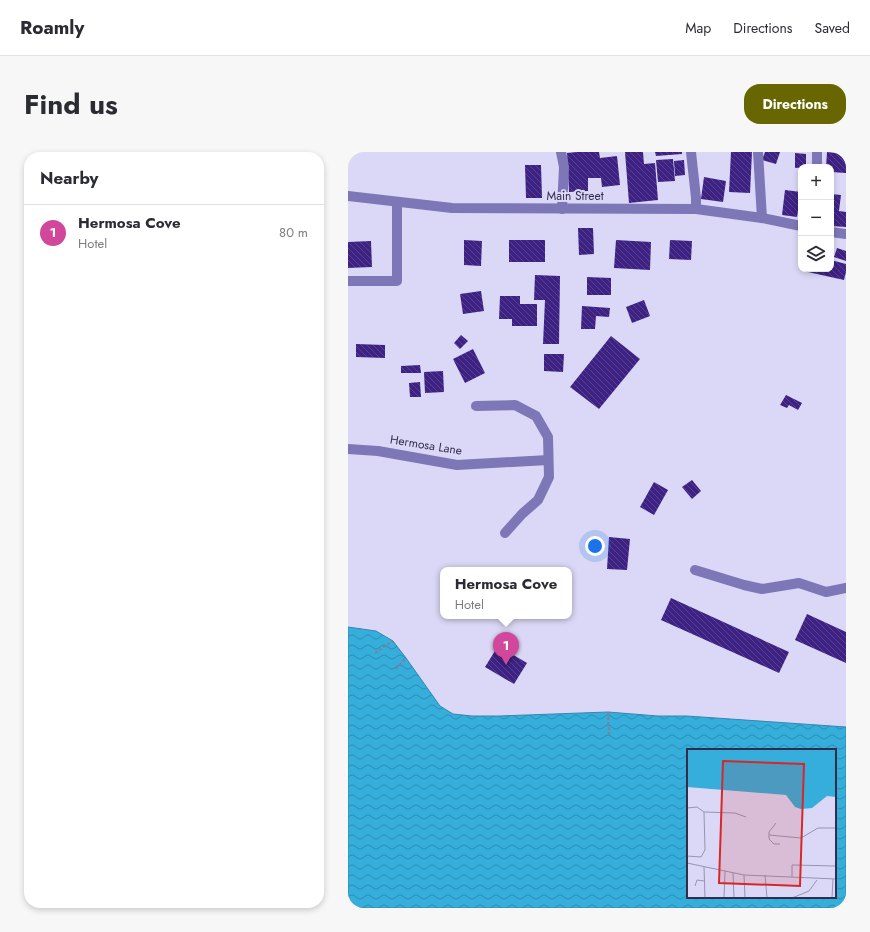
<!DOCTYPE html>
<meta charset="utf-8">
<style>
:root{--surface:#fff;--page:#f7f7f7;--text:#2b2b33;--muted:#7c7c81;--line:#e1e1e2;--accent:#676600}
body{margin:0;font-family:Jost,sans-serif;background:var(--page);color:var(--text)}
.controls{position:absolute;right:12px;top:12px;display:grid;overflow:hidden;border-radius:8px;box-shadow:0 2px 6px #0003}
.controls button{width:36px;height:36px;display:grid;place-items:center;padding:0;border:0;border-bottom:1px solid var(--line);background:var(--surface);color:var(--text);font:20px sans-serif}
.you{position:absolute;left:247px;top:394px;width:14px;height:14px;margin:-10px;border:3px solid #fff;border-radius:50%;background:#1a73e8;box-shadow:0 0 0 6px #1a73e833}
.badge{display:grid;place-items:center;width:26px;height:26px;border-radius:50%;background:var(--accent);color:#fff;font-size:13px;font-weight:700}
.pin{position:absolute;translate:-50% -33px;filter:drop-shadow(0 1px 2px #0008)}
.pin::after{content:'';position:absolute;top:21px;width:14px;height:12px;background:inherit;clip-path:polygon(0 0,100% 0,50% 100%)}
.popup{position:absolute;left:92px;top:415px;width:132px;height:52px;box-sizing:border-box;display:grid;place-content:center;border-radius:8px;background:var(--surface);filter:drop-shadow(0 1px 3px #0005);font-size:13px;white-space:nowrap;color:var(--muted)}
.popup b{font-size:15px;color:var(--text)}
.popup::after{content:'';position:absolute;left:50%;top:100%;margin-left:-8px;border:8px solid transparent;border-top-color:var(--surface)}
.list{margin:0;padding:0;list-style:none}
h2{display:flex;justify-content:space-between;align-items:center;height:52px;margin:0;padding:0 16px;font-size:17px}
h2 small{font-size:13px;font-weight:400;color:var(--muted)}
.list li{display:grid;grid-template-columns:26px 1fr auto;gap:12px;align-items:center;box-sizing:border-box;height:56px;padding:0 16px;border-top:1px solid var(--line)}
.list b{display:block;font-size:15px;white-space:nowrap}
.list p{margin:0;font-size:13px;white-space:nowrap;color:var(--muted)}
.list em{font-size:13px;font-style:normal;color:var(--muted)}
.icon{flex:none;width:22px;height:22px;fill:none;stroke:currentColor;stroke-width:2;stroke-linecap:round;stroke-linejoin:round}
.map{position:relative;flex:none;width:498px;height:756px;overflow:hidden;border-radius:16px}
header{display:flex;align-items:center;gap:24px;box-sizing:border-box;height:56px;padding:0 20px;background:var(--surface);border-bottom:1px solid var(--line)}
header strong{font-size:19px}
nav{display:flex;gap:22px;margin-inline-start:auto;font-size:14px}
.intro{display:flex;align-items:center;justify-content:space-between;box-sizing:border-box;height:96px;padding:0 24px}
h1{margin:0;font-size:28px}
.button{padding:10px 18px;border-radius:16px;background:var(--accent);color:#fff;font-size:14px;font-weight:700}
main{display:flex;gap:24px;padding:0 24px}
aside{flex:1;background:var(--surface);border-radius:16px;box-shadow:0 2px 6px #0003}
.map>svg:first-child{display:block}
.water{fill:url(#water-waves);stroke:#3487b0;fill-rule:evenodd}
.building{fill:url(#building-back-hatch)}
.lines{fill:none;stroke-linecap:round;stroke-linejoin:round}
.path{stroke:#827e9c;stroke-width:2;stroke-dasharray:3 2;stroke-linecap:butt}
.minor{stroke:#7e77b7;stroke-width:10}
.labels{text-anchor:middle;stroke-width:4;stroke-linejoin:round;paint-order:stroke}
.street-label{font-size:12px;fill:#312d4a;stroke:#dad8f6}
.inset-road{fill:none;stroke:#9694b1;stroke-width:1}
.view{fill:#d62828;fill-opacity:0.15;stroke:#d62828;stroke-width:2}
.inset-edge{fill:none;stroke:#312d4a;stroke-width:2}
</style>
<header>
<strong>Roamly</strong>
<nav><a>Map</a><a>Directions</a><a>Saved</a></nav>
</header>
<div class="intro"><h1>Find us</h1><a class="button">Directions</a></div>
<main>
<aside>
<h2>Nearby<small></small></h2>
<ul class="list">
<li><span class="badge" style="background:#d1479c">1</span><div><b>Hermosa Cove</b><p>Hotel</p></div><em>80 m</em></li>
</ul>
</aside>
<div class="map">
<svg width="498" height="756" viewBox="0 0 498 756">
<defs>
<pattern id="water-waves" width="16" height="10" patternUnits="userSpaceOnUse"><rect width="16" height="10" fill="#35aedc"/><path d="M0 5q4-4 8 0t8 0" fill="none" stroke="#2d8eb4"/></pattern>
<pattern id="building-back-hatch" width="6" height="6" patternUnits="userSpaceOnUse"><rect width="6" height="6" fill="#3d2183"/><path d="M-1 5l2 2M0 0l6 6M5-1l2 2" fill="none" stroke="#574191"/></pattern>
</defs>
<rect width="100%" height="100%" fill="#dad8f6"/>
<path class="water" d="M0 475 28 479 45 489 58 506 92 554 105 562 124 564H151L260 560 310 564H339L498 575V756H0ZM340 598H487V745H340Z"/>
<g class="building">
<polygon points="229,0 251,0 252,6 269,4 272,33 254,35 253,26 240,26 240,39 221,40 219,1"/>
<polygon points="277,0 295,0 296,12 307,11 310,48 281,51"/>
<polygon points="307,0 334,0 334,2 308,4"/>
<polygon points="383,0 404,0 402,41 381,40"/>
<polygon points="417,0 432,0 428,12 414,8"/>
<polygon points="479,0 498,2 498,21 483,20 483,15 478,15"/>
<polygon points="447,1 458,2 458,15 447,16"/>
<polygon points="325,7 327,29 310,30 308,8"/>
<polygon points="336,8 337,23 327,24 326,9"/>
<polygon points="177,13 193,13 194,46 178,46"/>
<polygon points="356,25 378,29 375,50 353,47"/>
<polygon points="437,38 453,40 449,65 434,63"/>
<polygon points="483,42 493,43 491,59 498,60 498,75 483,74"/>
<polygon points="230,76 245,76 246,102 231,103"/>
<polygon points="116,88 134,89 133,114 116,113"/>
<rect x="161" y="88" width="36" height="22"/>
<polygon points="268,88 303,90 302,118 266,116"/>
<polygon points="322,88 344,89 343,108 321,107"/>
<polygon points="23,89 24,115 0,116 0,90"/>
<polygon points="489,96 498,99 498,109 486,105"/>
<polygon points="483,108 498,112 498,120 496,128 460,120 460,117 483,117"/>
<polygon points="187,123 212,124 211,192 195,192 197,148 186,148"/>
<polygon points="239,125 263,126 263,143 239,143"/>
<polygon points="133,139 136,159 115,162 112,142"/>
<polygon points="152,144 172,144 172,152 189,152 189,174 164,174 164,167 151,167"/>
<polygon points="296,148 302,164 284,171 278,155"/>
<polygon points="234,154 262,156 261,165 248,164 247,177 233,177"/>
<polygon points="113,183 120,189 112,197 106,191"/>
<polygon points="263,184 292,207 251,257 222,235"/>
<polygon points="8,192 37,193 37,206 8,205"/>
<polygon points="125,197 137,221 117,231 105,207"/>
<polygon points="196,202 216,202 215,220 196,219"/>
<polygon points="72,213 73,221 53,221 53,214"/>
<polygon points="95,219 96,240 77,241 76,220"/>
<polygon points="72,230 73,245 62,245 61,231"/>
<polygon points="438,243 454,251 450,258 441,253 439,256 432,253"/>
<polygon points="344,328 353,339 344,347 334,335"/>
<polygon points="306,330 320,338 306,363 292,355"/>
<polygon points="261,385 282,387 279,418 259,417"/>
<polygon points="323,446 441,500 431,521 313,468"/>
<polygon points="459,462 498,480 498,511 447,488"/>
<polygon points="150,494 179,511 166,532 137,515"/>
</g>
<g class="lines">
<g class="path">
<polyline points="27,501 45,489"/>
<polyline points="48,517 58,506"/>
<polyline points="260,560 261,583"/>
</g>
<g class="minor">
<polyline points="213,0 216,15 214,57"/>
<polyline points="343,0 348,46 348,57"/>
<polyline points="410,0 414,66"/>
<polyline points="469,0 469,15"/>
<polyline points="0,44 104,56 348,57 414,66 453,74"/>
<polyline points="483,80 498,82"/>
<polyline points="0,129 49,129 49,50"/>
<polyline points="128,254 167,253 188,264 200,285 201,325 190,348 174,362 157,381"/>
<polyline points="0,297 30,299 109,313 200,308"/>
<polyline points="347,418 396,433 414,437 451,431 478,440 498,436"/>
</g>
</g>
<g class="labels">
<g class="street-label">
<text x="227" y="48">Main Street</text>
<text transform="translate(78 293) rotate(9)" y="4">Hermosa Lane</text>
</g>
</g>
<g transform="translate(339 597)">
<rect width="149" height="149" fill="#dad8f6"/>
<path d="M0 0H149V48L140 47 125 59 114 60 108 58 99 46 0 38Z" fill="#35aedc"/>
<path class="inset-road" d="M0 59 10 58 17 63 18 101 14 108 0 107M17 63 48 64 59 68M89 74 82 83V90L87 95H93M82 86 114 89 131 79H149M0 114 57 126 149 130M17 118 18 149M46 124 47 149M57 126 58 149M78 126 80 149M105 128V116L149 117M8 137 10 131 17 132M37 149 38 122M105 149 122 142 130 131M145 149 146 130"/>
<path class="view" d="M36 12 117 15 113 137 32 134Z"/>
<rect width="149" height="149" class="inset-edge"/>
</g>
</svg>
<div class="controls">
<button>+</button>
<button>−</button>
<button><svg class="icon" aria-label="layers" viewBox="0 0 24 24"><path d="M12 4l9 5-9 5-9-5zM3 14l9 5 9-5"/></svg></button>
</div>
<div class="you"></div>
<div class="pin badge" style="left:158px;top:513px;background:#d1479c">1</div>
<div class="popup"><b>Hermosa Cove</b>Hotel</div>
</div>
</main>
